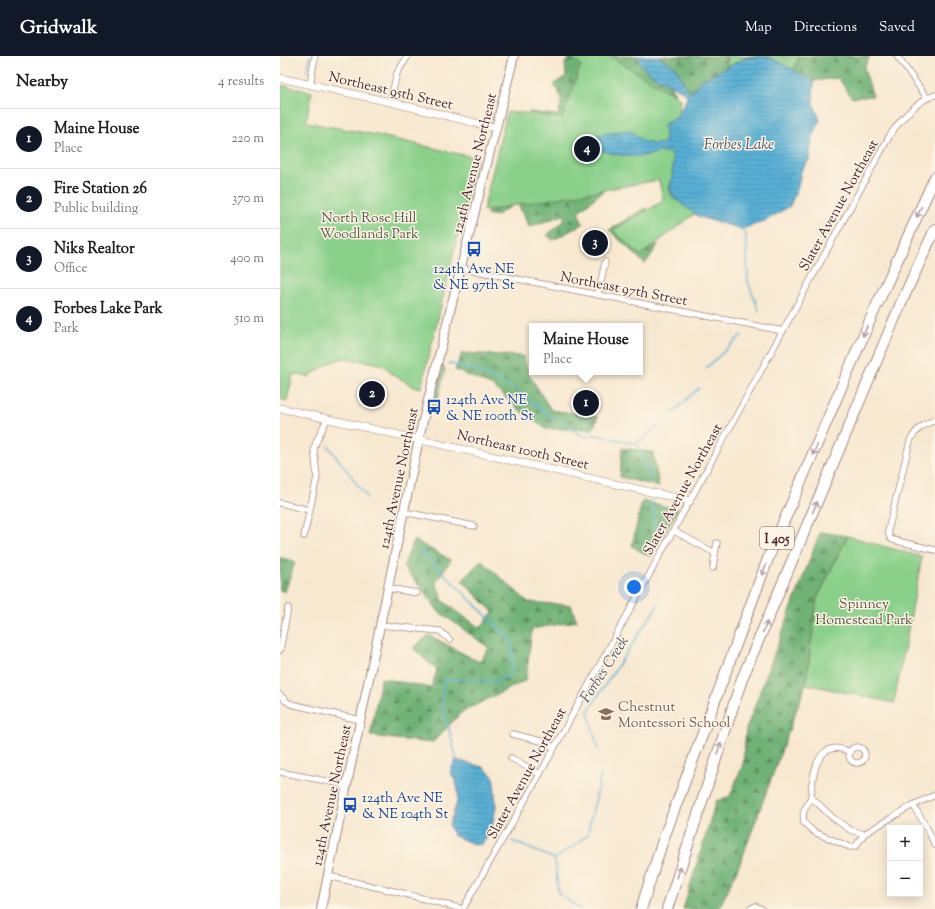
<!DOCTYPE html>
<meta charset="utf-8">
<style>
:root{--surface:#fff;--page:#f2f2f2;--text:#222;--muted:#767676;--line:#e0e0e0;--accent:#111827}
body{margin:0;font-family:"Sorts Mill Goudy",serif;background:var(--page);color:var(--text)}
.controls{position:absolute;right:12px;bottom:12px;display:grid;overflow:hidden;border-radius:0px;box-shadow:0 2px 10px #0003}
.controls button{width:36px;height:36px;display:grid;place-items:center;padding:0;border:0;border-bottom:1px solid var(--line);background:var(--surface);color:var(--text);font:20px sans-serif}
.you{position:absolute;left:354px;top:531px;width:14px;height:14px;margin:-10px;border:3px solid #fff;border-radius:50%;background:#1a73e8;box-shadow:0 0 0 6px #1a73e833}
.badge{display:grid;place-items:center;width:26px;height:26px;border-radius:50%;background:var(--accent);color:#fff;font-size:13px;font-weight:700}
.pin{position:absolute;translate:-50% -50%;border:2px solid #fff;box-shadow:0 1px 4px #0006}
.popup{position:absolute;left:249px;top:267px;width:114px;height:52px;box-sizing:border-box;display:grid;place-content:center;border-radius:0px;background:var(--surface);filter:drop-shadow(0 1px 3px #0005);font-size:13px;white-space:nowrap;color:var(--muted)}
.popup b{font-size:15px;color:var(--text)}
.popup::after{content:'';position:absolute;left:50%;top:100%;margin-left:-8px;border:8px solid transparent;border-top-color:var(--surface)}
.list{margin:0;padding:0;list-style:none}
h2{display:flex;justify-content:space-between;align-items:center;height:52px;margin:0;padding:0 16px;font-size:17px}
h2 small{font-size:13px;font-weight:400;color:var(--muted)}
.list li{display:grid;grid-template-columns:26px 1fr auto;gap:12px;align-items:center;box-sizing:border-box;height:60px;padding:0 16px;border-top:1px solid var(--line)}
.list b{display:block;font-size:15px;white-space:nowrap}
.list p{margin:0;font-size:13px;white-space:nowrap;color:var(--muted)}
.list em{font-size:13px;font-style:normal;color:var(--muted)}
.map{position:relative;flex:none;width:655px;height:853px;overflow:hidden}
header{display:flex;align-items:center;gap:24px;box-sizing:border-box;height:56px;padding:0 20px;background:var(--accent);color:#fff}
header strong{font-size:19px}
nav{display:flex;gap:22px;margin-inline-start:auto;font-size:14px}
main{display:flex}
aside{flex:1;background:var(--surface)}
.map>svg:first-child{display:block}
.grass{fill:url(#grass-dots);stroke:#6a785a}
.forest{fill:url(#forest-firs);stroke:#5c6850}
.wetland{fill:url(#wetland-marsh);stroke:#6a785a}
.park{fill:#8ad08a;stroke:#6a785a}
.water{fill:url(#water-rules);stroke:#526880}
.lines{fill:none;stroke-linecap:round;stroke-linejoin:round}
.stream{stroke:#59b0d6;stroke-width:1.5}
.minor-casing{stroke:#a1847e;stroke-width:7}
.tertiary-casing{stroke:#a1847e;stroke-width:8}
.secondary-casing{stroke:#a1847e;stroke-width:10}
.motorway-casing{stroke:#a1847e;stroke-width:12}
.minor{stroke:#fff;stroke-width:5.5}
.tertiary{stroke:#fff;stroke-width:7}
.secondary{stroke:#fff;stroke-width:8}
.motorway{stroke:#fff;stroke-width:10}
.oneway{stroke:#ae9aa0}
.labels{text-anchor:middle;stroke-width:3;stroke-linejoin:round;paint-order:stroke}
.shield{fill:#fcf5e5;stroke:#7f5f63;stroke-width:1}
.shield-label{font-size:13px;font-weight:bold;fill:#4a1f2b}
.street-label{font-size:14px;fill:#4a1f2b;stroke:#fcf5e5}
.park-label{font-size:14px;fill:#5d5448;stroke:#fcf5e5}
.transit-label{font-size:14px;fill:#164399;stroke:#fcf5e5;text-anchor:start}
.education-label{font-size:14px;fill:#785e54;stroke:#fcf5e5;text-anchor:start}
.water-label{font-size:15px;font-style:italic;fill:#4f5267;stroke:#fcf5e5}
</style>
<header>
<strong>Gridwalk</strong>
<nav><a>Map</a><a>Directions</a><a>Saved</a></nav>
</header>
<main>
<aside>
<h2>Nearby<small>4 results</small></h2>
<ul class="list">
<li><span class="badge">1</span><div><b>Maine House</b><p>Place</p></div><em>220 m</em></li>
<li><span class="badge">2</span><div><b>Fire Station 26</b><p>Public building</p></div><em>370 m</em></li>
<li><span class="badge">3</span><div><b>Niks Realtor</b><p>Office</p></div><em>400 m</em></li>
<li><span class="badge">4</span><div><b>Forbes Lake Park</b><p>Park</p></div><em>510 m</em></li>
</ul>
</aside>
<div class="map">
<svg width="655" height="853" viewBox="0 0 655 853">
<defs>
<pattern id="grass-dots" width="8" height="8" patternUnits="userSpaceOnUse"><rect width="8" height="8" fill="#8ad08a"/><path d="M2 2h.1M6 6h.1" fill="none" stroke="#79b277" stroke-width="1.8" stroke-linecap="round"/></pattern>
<pattern id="forest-firs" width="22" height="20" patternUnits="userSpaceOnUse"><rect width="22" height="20" fill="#6fb276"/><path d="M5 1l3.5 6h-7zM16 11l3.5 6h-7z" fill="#5d9061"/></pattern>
<pattern id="wetland-marsh" width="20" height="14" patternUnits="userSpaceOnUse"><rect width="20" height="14" fill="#8ad08a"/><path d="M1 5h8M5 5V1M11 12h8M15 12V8" fill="none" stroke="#79b277"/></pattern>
<pattern id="water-rules" width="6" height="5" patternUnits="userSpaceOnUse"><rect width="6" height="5" fill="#59b0d6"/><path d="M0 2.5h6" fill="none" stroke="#4c8fae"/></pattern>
</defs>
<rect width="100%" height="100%" fill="#fcf5e5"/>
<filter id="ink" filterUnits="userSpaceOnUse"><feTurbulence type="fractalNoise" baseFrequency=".025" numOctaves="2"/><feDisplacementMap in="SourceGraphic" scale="8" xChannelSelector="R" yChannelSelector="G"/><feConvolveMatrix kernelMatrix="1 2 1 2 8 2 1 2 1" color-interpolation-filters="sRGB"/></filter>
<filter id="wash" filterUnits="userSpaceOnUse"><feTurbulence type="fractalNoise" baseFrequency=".012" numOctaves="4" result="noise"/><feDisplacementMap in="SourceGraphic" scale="16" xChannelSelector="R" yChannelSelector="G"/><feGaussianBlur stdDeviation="0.9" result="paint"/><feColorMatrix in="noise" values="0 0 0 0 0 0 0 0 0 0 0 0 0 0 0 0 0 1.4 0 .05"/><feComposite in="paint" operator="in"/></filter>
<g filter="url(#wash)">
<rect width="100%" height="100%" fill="#f8e8d0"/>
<polygon class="grass" points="163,310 165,313 156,351 153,351"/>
<g class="forest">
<polygon points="290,0 357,0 365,13 390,29 395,37 389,51 334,126 298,156 303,168 273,184 267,179 284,165 284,159 249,171 237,146 216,160 207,158 224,93 255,66 249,56 278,59 282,43 274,28 286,20 285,7"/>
<polygon points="378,0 447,0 447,12 422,24 411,36 407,33 396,12"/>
<polygon points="519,0 590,0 584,12 593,40 572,42 558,22 534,25 514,15"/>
<polygon points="365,152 371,159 366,177 378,189 365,208 329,174"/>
<polygon points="182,297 243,300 249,318 271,354 318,361 313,373 266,373 244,358 213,330 175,314"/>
<polygon points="342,392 373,396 379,431 340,421"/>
<polygon points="362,445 398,453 370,501 352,490"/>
<polygon points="540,476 568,480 537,542 526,628 461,805 439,853 403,853 436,745 450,740 463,708 466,673"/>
<polygon points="134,484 171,504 156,526 163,545 200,572 213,556 182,525 201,504 248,546 291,549 297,565 252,573 246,624 182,656 152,687 90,680 101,622 151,632 157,614 133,592 149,579 199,606 209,592 158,555 141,531 123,511"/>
<polygon points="0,501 15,506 5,536 0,534"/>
</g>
<g class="wetland">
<polygon points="447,0 484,0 465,2 447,12"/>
<polygon points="485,0 519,0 514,15 499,6"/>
</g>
<g class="park">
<polygon points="290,0 329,0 400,43 392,122 389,134 393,142 417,156 361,199 333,174 383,145 379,124 203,155 227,56 247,57 282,63 301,9"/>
<polygon points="0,29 32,36 26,66 92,78 197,102 141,332 134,331 126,326 111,317 103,309 95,307 64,302 50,307 28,321 13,318 7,345 0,343"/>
<polygon points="568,480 642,501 614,647 526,628 537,543"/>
</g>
<g class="water">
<path d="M357 0H378L396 12 407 33 411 36 422 24 465 2 484 0 499 6 534 25 533 47 540 63 532 84 529 104 521 115 518 131 510 150 485 165 462 173 419 161 394 142 390 133 392 122 393 105 391 97C376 93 376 99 363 100 346 102 329 97 313 92L309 85 318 79 351 74C363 87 368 89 385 87L384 68 396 62 408 40C393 25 364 23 357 0Z"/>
<path d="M176 704 203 711 214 721 216 751 211 776 202 788 195 789 173 779 169 769C177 745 184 738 170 715Z"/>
</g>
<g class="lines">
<g class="stream">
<polyline points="27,16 30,0"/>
<polyline points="462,173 466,179 468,226 479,255"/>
<polyline points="168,307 197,315 230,330 275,363"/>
<polyline points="426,312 462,279"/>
<polyline points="392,357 419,332"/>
<polyline points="281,366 303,380 308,381 312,378 357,388"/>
<polyline points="48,390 87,441"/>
<polyline points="371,423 357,388 379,369"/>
<polyline points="372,445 375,473"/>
<polyline points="140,494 230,583 233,596 231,618 214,626 192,624 164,624 162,645 177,705"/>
<polyline points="318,693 308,655 378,549"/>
<polyline points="211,776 219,780"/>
<polyline points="232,785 275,803"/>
<polyline points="300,853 278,837 275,803 307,780 321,719"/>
</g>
</g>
</g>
<g filter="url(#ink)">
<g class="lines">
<defs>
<g id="minor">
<polyline points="617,0 647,42"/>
<polyline points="30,29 35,0"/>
<polyline points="110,46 117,17 128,0"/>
<polyline points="181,212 503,275"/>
<polyline points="318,239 325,206"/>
<path d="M655 364C643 369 636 373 630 385L608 475 610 482 613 484 655 494"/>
<polyline points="0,447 29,454"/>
<polyline points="124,456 194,470"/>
<polyline points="394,475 435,497 433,512"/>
<polyline points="24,480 37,421 34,393 36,386 47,363"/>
<polyline points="435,497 437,487"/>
<polyline points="108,532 137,537"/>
<polyline points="100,569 160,575 170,584"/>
<polyline points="0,594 8,552"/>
<polyline points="0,639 6,645 11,648 80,664"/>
<polyline points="233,678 264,686 274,691"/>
<circle cx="577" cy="699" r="8"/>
<path d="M570 696C543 683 535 706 532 728 531 732 532 737 531 741 528 752 521 750 524 767L534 776 570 791 576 790 584 778 633 749 655 739"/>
<polyline points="231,702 260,718"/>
<polyline points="0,716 67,729"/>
<polyline points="531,741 552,761 570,774 584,778"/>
<polyline points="633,749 647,772 655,789"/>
<polyline points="48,820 118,836 179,852"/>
<path d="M184 851 260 718 610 79C621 63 636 45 655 39"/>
<polyline points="470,853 475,850 482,853"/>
</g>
<g id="tertiary">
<polyline points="0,22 110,46 216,72"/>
<polyline points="0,352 410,445"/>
</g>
<polyline id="secondary" points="41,853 141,373 172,247 234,0"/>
<g id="motorway">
<polyline points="361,853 383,784 489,500 591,262 655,121"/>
<polyline points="387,853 462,623 622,245 655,173"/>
</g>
</defs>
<use href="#minor" class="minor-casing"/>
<use href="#tertiary" class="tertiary-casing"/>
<use href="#secondary" class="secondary-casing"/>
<use href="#motorway" class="motorway-casing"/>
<use href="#minor" class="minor"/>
<use href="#tertiary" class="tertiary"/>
<use href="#secondary" class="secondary"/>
<use href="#motorway" class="motorway"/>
</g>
<defs><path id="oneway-shaft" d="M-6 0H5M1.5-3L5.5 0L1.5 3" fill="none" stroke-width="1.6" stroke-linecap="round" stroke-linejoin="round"/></defs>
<g class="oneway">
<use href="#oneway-shaft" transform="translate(639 156) rotate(114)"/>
<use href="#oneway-shaft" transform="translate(585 275) rotate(113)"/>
<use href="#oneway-shaft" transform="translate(535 394) rotate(113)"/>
<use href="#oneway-shaft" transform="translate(535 451) rotate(-67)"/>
<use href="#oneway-shaft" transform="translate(484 514) rotate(111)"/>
<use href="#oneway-shaft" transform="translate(485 571) rotate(-67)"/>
<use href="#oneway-shaft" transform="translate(439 692) rotate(-72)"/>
<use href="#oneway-shaft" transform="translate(399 816) rotate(-72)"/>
</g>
</g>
<defs>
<symbol id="bus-bare" viewBox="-9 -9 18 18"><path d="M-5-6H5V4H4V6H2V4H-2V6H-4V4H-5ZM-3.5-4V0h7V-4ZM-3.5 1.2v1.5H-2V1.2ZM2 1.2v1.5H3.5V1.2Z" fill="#1a4fb4" stroke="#fcf5e5" stroke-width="2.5" paint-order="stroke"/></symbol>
<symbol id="school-bare" viewBox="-9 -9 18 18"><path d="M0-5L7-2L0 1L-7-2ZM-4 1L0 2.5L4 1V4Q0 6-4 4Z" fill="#8d6e63" stroke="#fcf5e5" stroke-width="2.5" paint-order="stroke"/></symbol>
</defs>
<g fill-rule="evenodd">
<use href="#bus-bare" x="183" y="182" width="22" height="22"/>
<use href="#bus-bare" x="143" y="340" width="22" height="22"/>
<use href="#school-bare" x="315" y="647" width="22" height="22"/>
<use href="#bus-bare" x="59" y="738" width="22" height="22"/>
</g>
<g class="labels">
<rect class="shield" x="480" y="471" width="34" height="22" rx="3"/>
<g class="shield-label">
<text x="497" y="487">I 405</text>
</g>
<g class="street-label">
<text transform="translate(111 34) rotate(13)" y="5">Northeast 95th Street</text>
<text transform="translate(194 107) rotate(-76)" y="5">124th Avenue Northeast</text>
<text transform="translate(558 149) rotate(-61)" y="5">Slater Avenue Northeast</text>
<text transform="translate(344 232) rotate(11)" y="5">Northeast 97th Street</text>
<text transform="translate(243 393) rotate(13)" y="5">Northeast 100th Street</text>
<text transform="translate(118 422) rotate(-78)" y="5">124th Avenue Northeast</text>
<text transform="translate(402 433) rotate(-61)" y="5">Slater Avenue Northeast</text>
<text transform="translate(246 717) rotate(-61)" y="5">Slater Avenue Northeast</text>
<text transform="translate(51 739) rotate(-78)" y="5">124th Avenue Northeast</text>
</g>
<g class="park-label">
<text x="89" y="166">North Rose Hill<tspan x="89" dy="16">Woodlands Park</tspan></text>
<text x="584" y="552">Spinney<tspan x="584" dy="16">Homestead Park</tspan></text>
</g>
<g class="transit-label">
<text x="194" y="217" text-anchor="middle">124th Ave NE<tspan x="194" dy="16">&amp; NE 97th St</tspan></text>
<text x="166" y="348">124th Ave NE<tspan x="166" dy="16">&amp; NE 100th St</tspan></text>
<text x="82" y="746">124th Ave NE<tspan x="82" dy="16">&amp; NE 104th St</tspan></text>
</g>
<g class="education-label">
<text x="338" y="655">Chestnut<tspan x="338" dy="16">Montessori School</tspan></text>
</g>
<g class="water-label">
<text x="459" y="93">Forbes Lake</text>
<text transform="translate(324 613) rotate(-57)" y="5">Forbes Creek</text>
</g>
</g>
</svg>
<div class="controls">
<button>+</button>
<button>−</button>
</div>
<div class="you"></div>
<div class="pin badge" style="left:306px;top:347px">1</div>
<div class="popup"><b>Maine House</b>Place</div>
<div class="pin badge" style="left:92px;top:338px">2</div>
<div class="pin badge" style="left:315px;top:187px">3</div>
<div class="pin badge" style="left:307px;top:93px">4</div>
</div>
</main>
